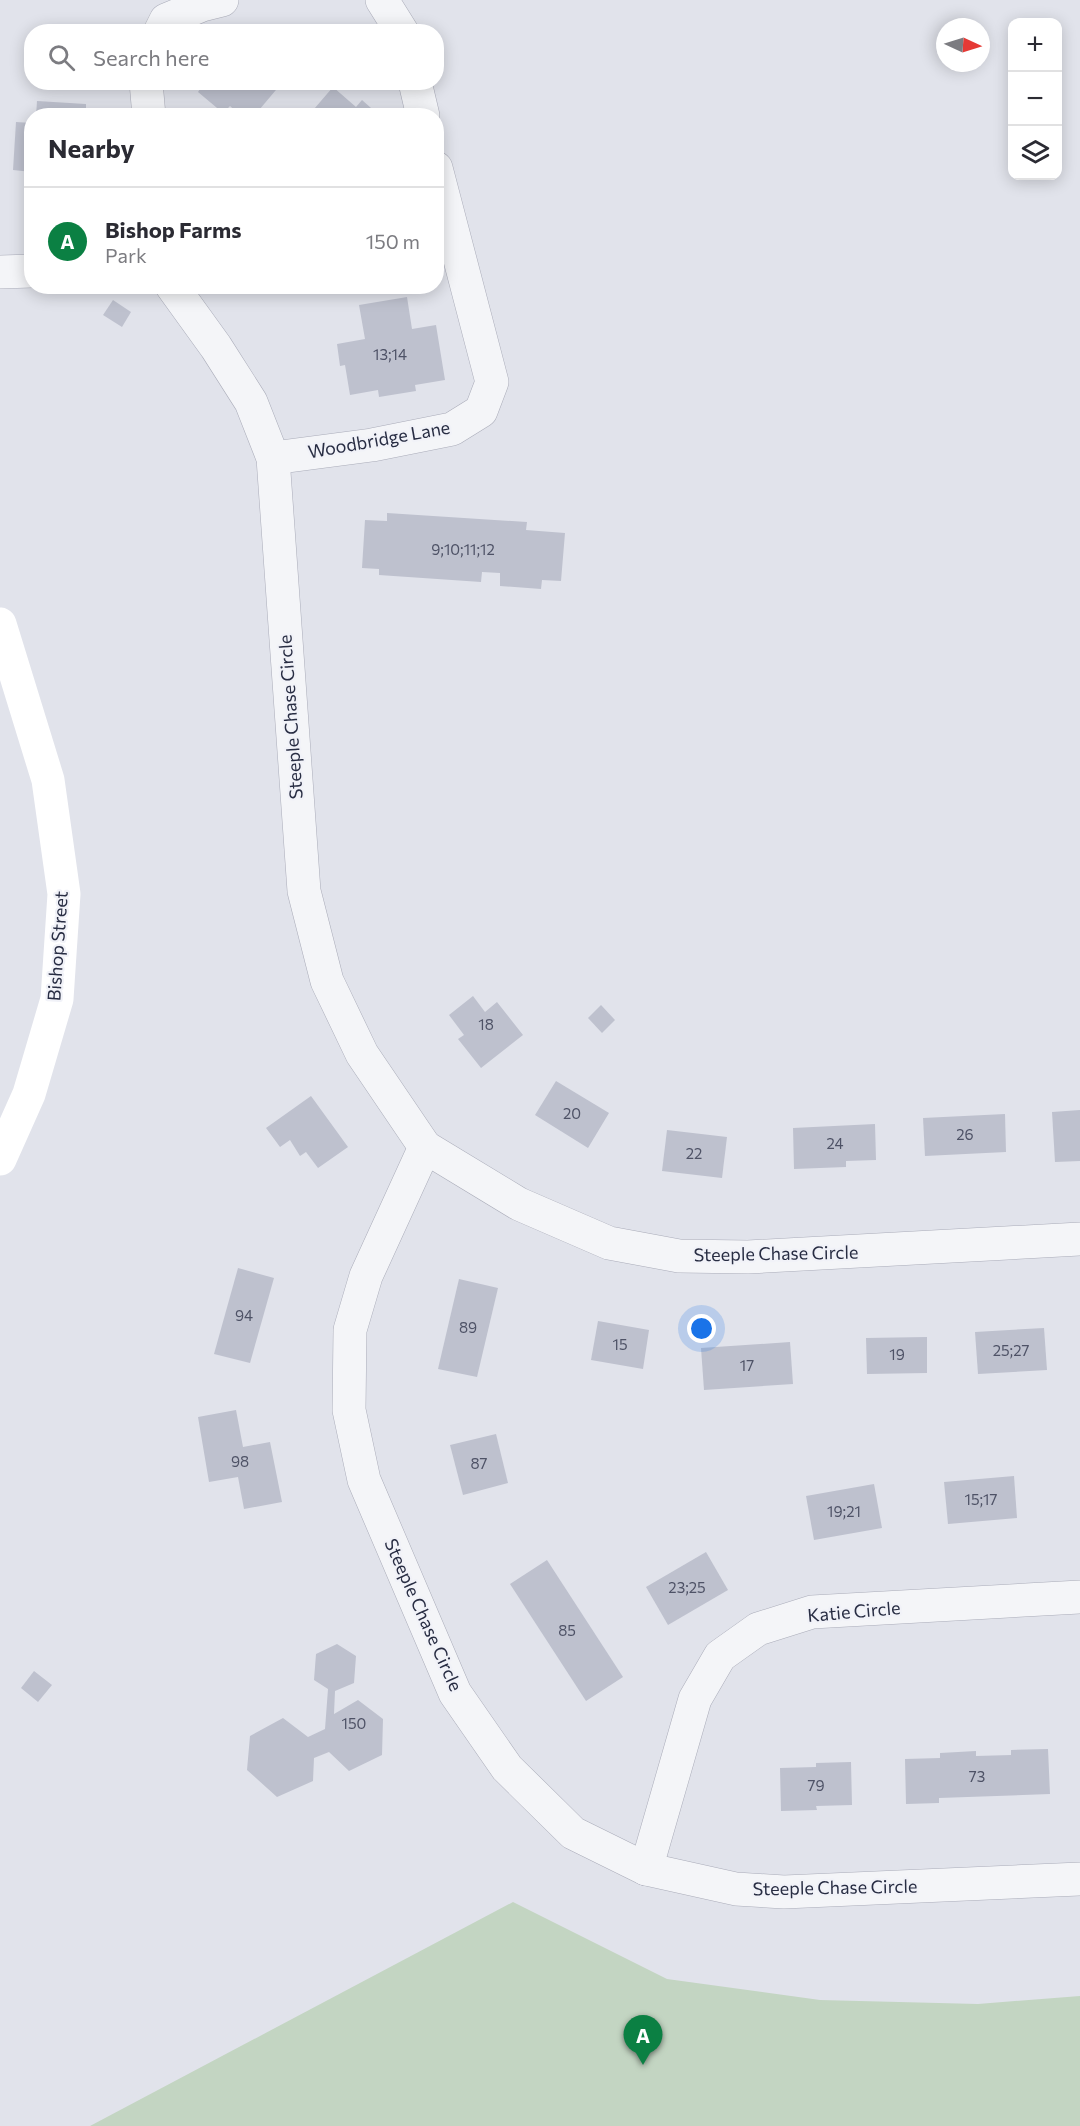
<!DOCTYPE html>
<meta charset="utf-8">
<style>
:root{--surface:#fff;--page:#f7f7f7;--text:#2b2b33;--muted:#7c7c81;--line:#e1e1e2;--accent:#0b8043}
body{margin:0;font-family:Commissioner,sans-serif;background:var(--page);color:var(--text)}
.controls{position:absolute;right:18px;top:18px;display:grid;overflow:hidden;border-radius:12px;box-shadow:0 3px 15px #0003}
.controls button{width:54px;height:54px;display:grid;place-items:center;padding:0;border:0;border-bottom:2px solid var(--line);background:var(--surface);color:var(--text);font:30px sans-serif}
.compass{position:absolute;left:936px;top:18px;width:54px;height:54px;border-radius:50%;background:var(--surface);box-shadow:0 3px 15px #0003;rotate:94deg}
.you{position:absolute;left:702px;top:1329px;width:21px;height:21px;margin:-15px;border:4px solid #fff;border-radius:50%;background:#1a73e8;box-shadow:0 0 0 9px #1a73e833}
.badge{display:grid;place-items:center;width:39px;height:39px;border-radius:50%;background:var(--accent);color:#fff;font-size:20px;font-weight:700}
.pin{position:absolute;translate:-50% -50px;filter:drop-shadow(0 2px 3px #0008)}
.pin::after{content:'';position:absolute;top:32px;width:21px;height:18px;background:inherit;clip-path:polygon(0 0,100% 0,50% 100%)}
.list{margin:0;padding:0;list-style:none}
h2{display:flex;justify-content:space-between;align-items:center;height:78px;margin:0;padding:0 24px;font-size:26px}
h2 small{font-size:20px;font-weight:400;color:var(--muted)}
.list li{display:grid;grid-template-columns:39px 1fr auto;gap:18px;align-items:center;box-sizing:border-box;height:108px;padding:0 24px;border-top:2px solid var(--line)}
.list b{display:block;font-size:22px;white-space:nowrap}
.list p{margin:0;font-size:20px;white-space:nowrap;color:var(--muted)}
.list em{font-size:20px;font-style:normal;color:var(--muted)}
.icon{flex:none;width:33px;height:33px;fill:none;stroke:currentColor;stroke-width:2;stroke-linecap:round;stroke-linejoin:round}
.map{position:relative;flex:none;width:1080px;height:2126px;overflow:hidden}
.search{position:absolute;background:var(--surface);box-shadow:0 3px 15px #0003;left:24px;top:24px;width:420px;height:66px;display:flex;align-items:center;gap:15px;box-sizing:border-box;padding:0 21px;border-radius:24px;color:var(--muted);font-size:22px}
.panel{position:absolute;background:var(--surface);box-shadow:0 3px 15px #0003;left:24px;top:108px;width:420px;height:186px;border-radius:24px}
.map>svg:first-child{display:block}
.green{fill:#c3d5c2}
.building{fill:#bec1ce}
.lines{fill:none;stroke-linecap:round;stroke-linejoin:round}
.street-casing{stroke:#aaacb9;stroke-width:34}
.street{stroke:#f4f5f8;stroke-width:33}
.secondary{stroke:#fff;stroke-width:33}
.labels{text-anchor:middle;stroke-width:4.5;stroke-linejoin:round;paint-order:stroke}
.number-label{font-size:15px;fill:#4e5266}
.street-label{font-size:18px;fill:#282d43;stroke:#f1f2f8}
</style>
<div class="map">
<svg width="1080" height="2126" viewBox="0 0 1080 2126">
<rect width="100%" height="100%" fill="#e1e3eb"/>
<polygon class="green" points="513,1902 667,1979 820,2000 978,2004 1080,1996 1080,2126 90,2126"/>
<g class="building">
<polygon points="199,82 279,82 281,84 254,116 241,116 230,106 223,113 198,92 202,86"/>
<polygon points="333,87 356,107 362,100 380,116 308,116"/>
<polygon points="37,101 86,104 86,116 36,116"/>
<polygon points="16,122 32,123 32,172 13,170"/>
<polygon points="407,297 412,329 436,325 445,380 415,385 416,391 379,397 378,390 350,395 345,365 340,366 337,344 365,339 359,305"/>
<polygon points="113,300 131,312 122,327 103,315"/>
<polygon points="387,513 527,522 526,530 565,533 561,581 542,580 541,589 500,586 500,573 482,572 481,582 379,575 379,569 362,568 365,520 387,521"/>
<polygon points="473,996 485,1012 497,1002 523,1035 481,1068 458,1039 464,1035 449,1015"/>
<polygon points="601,1005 615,1020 602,1033 588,1018"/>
<polygon points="556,1081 609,1113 588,1148 535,1115"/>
<polygon points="311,1096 348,1147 318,1168 306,1152 300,1156 290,1140 280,1147 266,1128"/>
<polygon points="1080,1110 1080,1161 1055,1162 1052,1112"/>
<polygon points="1005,1114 1006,1152 925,1156 923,1118"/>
<polygon points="875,1124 876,1160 846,1161 846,1167 794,1169 793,1128"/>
<polygon points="667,1130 727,1137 722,1178 662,1171"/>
<polygon points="238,1268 274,1278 250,1363 214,1354"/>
<polygon points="459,1279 498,1288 477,1377 438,1369"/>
<polygon points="598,1321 649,1330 643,1369 591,1360"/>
<polygon points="1044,1328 1047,1370 978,1374 975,1332"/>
<polygon points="927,1337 927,1373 867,1374 866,1338"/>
<polygon points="790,1342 793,1384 704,1390 701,1348"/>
<polygon points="236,1410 243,1447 270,1442 282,1502 244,1509 238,1477 209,1482 198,1417"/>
<polygon points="496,1434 508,1483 463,1495 450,1445"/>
<polygon points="1014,1476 1017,1518 948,1524 944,1482"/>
<polygon points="874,1484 882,1528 814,1540 806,1496"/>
<polygon points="706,1552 728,1590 668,1625 646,1587"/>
<polygon points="547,1560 623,1677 586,1701 510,1584"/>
<polygon points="337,1644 356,1656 354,1683 335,1691 334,1714 358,1700 383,1719 382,1755 349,1771 329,1752 314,1758 313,1781 277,1797 247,1770 250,1736 283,1718 308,1737 325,1729 328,1689 314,1680 316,1654"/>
<polygon points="34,1671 52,1685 38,1702 21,1688"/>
<polygon points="1048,1749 1050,1794 939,1798 939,1803 906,1804 905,1759 940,1758 940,1753 976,1751 976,1756 1011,1755 1011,1750"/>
<polygon points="851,1762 852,1805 816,1806 817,1810 781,1811 780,1768 816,1767 816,1763"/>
</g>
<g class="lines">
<defs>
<g id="street">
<polyline points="382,0 402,32"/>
<polyline points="160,32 166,20 202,5 222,0"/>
<polyline points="146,82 149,116"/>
<polyline points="415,82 423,116"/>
<polyline points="0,272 32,271"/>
<polyline points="172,286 216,347 251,402 273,458 304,891 327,981 362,1054 425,1147"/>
<polyline points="273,458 372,445 452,429 481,411 492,382 436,168"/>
<polyline points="1080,1239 748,1257 679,1256 609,1243 519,1204 425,1147 366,1276 350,1330 349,1410 364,1480 455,1693 507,1768 573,1833 646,1869 736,1889 784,1892 1080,1879"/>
<polyline points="646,1869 695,1699 720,1656 758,1629 812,1612 1080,1597"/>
</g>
</defs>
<use href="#street" class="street-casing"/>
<use href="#street" class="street"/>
<polyline class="secondary" points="0,624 48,780 64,894 57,999 29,1094 0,1159"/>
</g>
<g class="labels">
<g class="number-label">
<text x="390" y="360">13;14</text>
<text x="463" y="555">9;10;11;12</text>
<text x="486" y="1030">18</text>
<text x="572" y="1119">20</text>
<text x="965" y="1140">26</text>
<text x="835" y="1149">24</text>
<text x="694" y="1159">22</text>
<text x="244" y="1321">94</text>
<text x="468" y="1333">89</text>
<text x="620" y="1350">15</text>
<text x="1011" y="1356">25;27</text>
<text x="897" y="1360">19</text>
<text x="747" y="1371">17</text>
<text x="240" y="1467">98</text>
<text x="479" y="1469">87</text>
<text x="981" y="1505">15;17</text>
<text x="844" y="1517">19;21</text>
<text x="687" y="1593">23;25</text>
<text x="567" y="1636">85</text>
<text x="354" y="1729">150</text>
<text x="977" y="1782">73</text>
<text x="816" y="1791">79</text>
</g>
<g class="street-label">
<text transform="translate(379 440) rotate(-10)" y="6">Woodbridge Lane</text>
<text transform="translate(291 717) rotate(-94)" y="6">Steeple Chase Circle</text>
<text transform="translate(58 946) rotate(-86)" y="6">Bishop Street</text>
<text transform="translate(776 1254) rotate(-1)" y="6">Steeple Chase Circle</text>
<text transform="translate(854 1612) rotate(-5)" y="6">Katie Circle</text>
<text transform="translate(423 1615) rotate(66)" y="6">Steeple Chase Circle</text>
<text transform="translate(835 1888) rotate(-1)" y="6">Steeple Chase Circle</text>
</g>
</g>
</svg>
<div class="controls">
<button>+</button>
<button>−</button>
<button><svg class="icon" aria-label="layers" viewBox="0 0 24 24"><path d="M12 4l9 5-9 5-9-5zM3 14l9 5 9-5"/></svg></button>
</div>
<svg class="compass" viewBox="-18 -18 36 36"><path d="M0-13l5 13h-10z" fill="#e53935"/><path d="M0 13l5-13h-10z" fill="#7c7c81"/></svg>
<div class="you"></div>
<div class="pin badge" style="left:643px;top:2065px">A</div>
<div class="search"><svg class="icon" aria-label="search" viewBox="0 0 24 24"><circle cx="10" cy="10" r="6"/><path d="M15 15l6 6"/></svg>Search here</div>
<section class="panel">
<h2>Nearby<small></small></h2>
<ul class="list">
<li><span class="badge">A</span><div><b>Bishop Farms</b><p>Park</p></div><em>150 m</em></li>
</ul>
</section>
</div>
